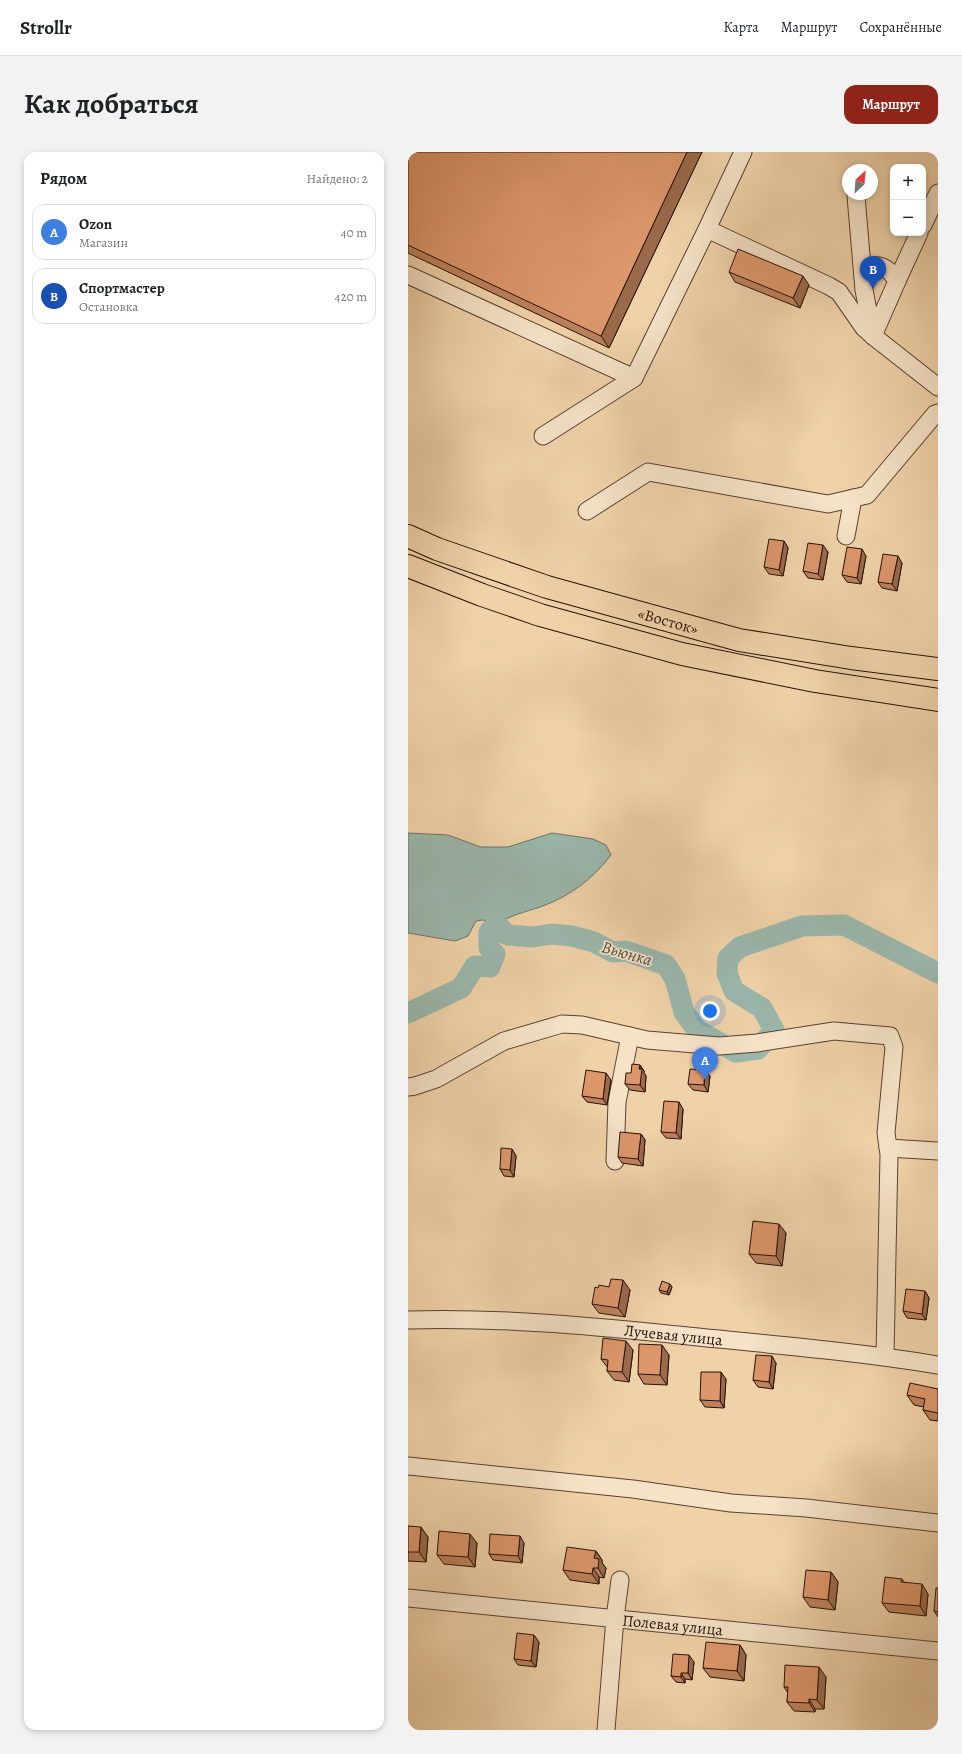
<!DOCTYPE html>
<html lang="ru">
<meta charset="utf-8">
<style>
:root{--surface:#fff;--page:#f2f2f2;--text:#202124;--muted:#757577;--line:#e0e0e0;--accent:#8f2418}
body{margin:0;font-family:Alegreya,serif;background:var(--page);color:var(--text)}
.controls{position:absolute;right:12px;top:12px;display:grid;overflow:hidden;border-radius:8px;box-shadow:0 2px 6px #0003}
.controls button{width:36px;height:36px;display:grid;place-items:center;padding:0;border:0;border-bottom:1px solid var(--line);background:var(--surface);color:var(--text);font:20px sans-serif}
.compass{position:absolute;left:434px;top:12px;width:36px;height:36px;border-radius:50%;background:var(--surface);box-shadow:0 2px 6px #0003;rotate:26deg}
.you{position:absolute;left:302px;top:859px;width:14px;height:14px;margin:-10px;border:3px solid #fff;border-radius:50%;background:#1a73e8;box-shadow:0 0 0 6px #1a73e833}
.badge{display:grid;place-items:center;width:26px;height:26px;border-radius:50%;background:var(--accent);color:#fff;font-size:13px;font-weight:700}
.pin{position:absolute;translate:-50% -33px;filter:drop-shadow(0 1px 2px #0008)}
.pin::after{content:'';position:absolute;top:21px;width:14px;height:12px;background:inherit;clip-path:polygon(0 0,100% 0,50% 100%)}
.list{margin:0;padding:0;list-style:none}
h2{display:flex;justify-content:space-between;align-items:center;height:52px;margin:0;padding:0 16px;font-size:17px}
h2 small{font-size:13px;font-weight:400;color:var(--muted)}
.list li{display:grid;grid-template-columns:26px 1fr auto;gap:12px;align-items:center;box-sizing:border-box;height:56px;margin:0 8px 8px;padding:0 8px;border:1px solid var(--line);border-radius:12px}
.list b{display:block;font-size:15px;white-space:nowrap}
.list p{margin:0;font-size:13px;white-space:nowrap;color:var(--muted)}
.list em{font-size:13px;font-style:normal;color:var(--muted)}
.map{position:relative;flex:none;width:530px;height:1578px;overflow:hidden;border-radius:12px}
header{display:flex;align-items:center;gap:24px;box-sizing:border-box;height:56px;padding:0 20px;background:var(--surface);border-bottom:1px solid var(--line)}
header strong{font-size:19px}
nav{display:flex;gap:22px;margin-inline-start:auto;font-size:14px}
.intro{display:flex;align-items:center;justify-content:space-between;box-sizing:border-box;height:96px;padding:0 24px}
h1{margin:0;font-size:28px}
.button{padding:10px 18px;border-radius:12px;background:var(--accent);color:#fff;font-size:14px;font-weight:700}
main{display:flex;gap:24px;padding:0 24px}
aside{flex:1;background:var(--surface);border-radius:12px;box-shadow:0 2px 6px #0003}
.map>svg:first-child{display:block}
.water{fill:#9ab7ac;stroke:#6c756b}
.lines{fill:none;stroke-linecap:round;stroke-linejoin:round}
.river{stroke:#9ab7ac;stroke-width:21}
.minor-casing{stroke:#584231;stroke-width:19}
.highway-casing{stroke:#261209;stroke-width:24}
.minor{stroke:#f5e2c7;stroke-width:17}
.highway{stroke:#f0d2a9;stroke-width:22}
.wall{fill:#bd825c;stroke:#261209}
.shaded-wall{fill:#9a6a4b;stroke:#261209}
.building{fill:#dc976b;stroke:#261209}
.labels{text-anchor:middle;stroke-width:3.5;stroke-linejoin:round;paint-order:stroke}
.street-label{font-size:16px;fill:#261209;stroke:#f5e2c7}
.water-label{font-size:17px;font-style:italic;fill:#4f4c42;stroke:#f5e2c7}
</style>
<header>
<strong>Strollr</strong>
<nav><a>Карта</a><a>Маршрут</a><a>Сохранённые</a></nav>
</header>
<div class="intro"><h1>Как добраться</h1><a class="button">Маршрут</a></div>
<main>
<aside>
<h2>Рядом<small>Найдено: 2</small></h2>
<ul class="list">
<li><span class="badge" style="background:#3f7fe0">A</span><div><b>Ozon</b><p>Магазин</p></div><em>40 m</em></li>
<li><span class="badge" style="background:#1a4fb4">B</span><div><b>Спортмастер</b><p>Остановка</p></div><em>420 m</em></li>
</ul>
</aside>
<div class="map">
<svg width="530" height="1578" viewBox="0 0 530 1578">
<rect width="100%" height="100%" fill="#f0d2a9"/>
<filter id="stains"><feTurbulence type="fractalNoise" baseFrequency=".005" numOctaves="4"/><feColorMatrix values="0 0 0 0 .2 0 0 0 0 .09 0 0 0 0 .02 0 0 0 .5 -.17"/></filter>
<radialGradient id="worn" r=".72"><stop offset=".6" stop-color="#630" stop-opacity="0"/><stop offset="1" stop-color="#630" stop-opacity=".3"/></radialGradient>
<path class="water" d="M0 681 40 683 73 695H100L144 681 185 687 198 693 203 703C185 727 161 745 132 755 117 760 103 763 89 772L75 768 68 769 60 784 47 789 0 781Z"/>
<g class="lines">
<polyline class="river" points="0,861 53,836 67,814 82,815 87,802 81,796 81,780 89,772 99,783 125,785 144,782 164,784 186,790 205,800 218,799 258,813 267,827 276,860 289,878 328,900 350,897 366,878 354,856 326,839 319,821 320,806 332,795 394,774 436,773 530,821"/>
<defs>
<g id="minor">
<polyline points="448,44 456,138 465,184"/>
<polyline points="515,73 530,41"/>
<polyline points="299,77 421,134 431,140 456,176 465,184 530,235"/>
<polyline points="0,123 226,226 299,77 335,0"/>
<path d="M455 125C465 106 480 114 489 129L465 184"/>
<polyline points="489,129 511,81"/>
<polyline points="135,284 226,226"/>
<polyline points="179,359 240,320 420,352 459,343 527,262 530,261"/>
<polyline points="438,384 445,346"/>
<polyline points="0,935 7,934 28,927 96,889 154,872 174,873 239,888 311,894 349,891 426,879 482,884 486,895 478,981 481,1002 477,1204"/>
<polyline points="480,996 530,999"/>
<polyline points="207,1009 209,950 222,884"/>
<path id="s1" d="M0 1168C97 1165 194 1175 290 1185 370 1193 450 1200 530 1213"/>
<polyline points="0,1314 225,1337 323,1351 398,1356 530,1371"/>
<path id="s2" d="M0 1446 530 1499"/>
<polyline points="198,1578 207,1466 212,1428"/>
</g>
<g id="highway">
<path id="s3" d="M0 384 29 397 139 435 331 488 443 506 530 517"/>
<polyline points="0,414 74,443 132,463 274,502 407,529 530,548"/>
</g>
</defs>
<use href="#minor" class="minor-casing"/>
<use href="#highway" class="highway-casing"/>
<use href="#minor" class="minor"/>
<use href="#highway" class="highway"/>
</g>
<g class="wall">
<polygon points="0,0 294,0 201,196 0,101"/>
<polygon points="321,120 401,133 392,156 327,130"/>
<polygon points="376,389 380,396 375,424 361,422 356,415"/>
<polygon points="420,400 415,428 400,426 395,419"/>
<polygon points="458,404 453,432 439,430 434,423"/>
<polygon points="494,411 489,439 474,436 470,430"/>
<polygon points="232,913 236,919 236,921 238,924 237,940 222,938 217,932 223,921"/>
<polygon points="302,924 300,940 285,938 280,932"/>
<polygon points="203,928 199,953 179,950 174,944"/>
<polygon points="275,957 273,987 258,986 253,980"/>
<polygon points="233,982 237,988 235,1014 214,1011 210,1005"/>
<polygon points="104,997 108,1004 106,1025 96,1024 92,1017"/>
<polygon points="378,1081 374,1114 348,1111 341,1102"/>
<polygon points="264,1135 261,1143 253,1141 251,1138"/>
<polygon points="222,1138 217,1165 191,1161 184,1152"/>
<polygon points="517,1139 521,1146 518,1168 499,1166 495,1159"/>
<polygon points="225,1198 221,1230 206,1228 199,1219 200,1216 193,1207"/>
<polygon points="261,1203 259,1233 236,1232 230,1222"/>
<polygon points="368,1211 365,1237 350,1235 345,1228"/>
<polygon points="318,1227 316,1256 297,1255 292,1248"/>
<polygon points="530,1237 530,1269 522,1268 515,1258 516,1255 506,1253 499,1243"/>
<polygon points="0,1374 20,1385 18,1410 0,1409"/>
<polygon points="69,1391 67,1415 36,1412 29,1403"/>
<polygon points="116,1391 114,1411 85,1408 81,1402"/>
<polygon points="188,1399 194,1408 194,1411 198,1416 196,1426 191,1425 191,1432 162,1428 155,1418"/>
<polygon points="423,1420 430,1430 427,1458 402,1455 395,1445"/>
<polygon points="494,1427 497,1431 520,1442 518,1464 481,1460 474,1451"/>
<polygon points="530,1436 530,1465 526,1459"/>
<polygon points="131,1490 128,1515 110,1513 106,1507"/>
<polygon points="332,1493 338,1503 336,1529 302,1525 295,1516"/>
<polygon points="286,1510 284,1528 277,1527 277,1531 268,1530 263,1524"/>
<polygon points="418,1525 416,1557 407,1557 407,1560 386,1559 379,1550 380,1541 376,1535"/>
</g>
<g class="shaded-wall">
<polygon points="279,0 294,0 201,196 193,184"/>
<polygon points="395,124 401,133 392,156 385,146"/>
<polygon points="376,389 380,396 375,424 371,418"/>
<polygon points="415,393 420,400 415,428 410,422"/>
<polygon points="454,397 458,404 453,432 449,426"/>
<polygon points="490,404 494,411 489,439 484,432"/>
<polygon points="232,913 236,919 236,921 238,924 237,940 232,933"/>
<polygon points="297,918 302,924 300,940 296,933"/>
<polygon points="198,921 203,928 199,953 195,947"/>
<polygon points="271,950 275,957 273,987 268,981"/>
<polygon points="233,982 237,988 235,1014 230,1007"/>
<polygon points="104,997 108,1004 106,1025 102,1018"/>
<polygon points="371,1072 378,1081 374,1114 368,1104"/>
<polygon points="215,1128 222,1138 217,1165 210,1156"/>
<polygon points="262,1132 264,1135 261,1143 259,1140"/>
<polygon points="517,1139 521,1146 518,1168 514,1162"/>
<polygon points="218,1189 225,1198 221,1230 214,1220"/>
<polygon points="254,1193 261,1203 259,1233 252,1223"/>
<polygon points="364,1204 368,1211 365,1237 361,1230"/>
<polygon points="313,1220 318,1227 316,1256 312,1249"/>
<polygon points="13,1375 20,1385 18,1410 11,1400"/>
<polygon points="62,1382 69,1391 67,1415 60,1405"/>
<polygon points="112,1384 116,1391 114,1411 110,1404"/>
<polygon points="188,1399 194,1408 194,1411 198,1416 196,1426 190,1416 186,1406"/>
<polygon points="185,1416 191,1425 191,1432 184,1422"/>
<polygon points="423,1420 430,1430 427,1458 420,1448"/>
<polygon points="514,1432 520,1442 518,1464 512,1454"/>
<polygon points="126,1483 131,1490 128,1515 123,1509"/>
<polygon points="332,1493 338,1503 336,1529 329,1519"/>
<polygon points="281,1503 286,1510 284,1528 280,1521"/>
<polygon points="411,1515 418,1525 416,1557 409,1548"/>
<polygon points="273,1521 277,1527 277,1531 273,1525"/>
<polygon points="401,1547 407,1557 407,1560 401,1551"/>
</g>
<g class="building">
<polygon points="0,0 279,0 193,184 0,93"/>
<polygon points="330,97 395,124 385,146 321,120"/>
<polygon points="361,387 376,389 371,418 356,415"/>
<polygon points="400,391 415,393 410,422 395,419"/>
<polygon points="439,395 454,397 449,426 434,423"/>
<polygon points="475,402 490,404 484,432 470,430"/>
<polygon points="224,912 232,913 231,917 234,917 232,933 217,932 218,921 223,921"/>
<polygon points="282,917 297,918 296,933 280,932"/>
<polygon points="178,918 198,921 195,947 174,944"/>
<polygon points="256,949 271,950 268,981 253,980"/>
<polygon points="212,980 233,982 230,1007 210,1005"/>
<polygon points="93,996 104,997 102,1018 92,1017"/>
<polygon points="345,1069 371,1072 368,1104 341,1102"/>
<polygon points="203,1127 215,1128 210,1156 184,1152 187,1135 190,1136 191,1133 201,1135"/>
<polygon points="254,1129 262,1132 259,1140 251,1138"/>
<polygon points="498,1137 517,1139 514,1162 495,1159"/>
<polygon points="195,1186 218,1189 214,1220 199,1219 200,1208 193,1207"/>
<polygon points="231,1192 254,1193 252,1223 230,1222"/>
<polygon points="348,1203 364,1204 361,1230 345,1228"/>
<polygon points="293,1220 313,1220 312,1249 292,1248"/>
<polygon points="502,1231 530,1237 530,1261 515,1258 517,1247 499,1243"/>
<polygon points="0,1374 13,1375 11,1400 0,1400"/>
<polygon points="31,1379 62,1382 60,1405 29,1403"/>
<polygon points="82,1382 112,1384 110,1404 81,1402"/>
<polygon points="159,1395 188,1399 186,1406 191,1407 190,1416 185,1416 184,1422 155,1418"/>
<polygon points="398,1418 423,1420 420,1448 395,1445"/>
<polygon points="477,1425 494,1427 493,1430 514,1432 512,1454 474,1451"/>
<polygon points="528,1436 530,1436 530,1460 526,1459"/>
<polygon points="109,1481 126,1483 123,1509 106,1507"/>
<polygon points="298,1490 332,1493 329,1519 295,1516"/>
<polygon points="265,1502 281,1503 280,1521 273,1521 273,1525 263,1524"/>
<polygon points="377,1513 411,1515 409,1548 401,1547 401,1551 379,1550 380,1535 376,1535"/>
</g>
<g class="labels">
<g class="street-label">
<text dy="6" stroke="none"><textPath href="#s3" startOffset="274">«Восток»</textPath></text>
<text dy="6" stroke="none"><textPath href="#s1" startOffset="266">Лучевая улица</textPath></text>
<text dy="6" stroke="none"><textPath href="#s2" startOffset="266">Полевая улица</textPath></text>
</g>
<g class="water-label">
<text transform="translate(219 801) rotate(16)" y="6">Вьюнка</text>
</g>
</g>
<rect width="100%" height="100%" filter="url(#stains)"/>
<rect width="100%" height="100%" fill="url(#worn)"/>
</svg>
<div class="controls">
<button>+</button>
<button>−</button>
</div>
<svg class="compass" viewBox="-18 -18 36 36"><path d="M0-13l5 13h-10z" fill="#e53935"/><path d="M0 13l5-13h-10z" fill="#757577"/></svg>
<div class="you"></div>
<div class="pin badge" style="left:297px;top:928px;background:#3f7fe0">A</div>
<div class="pin badge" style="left:465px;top:137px;background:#1a4fb4">B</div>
</div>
</main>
